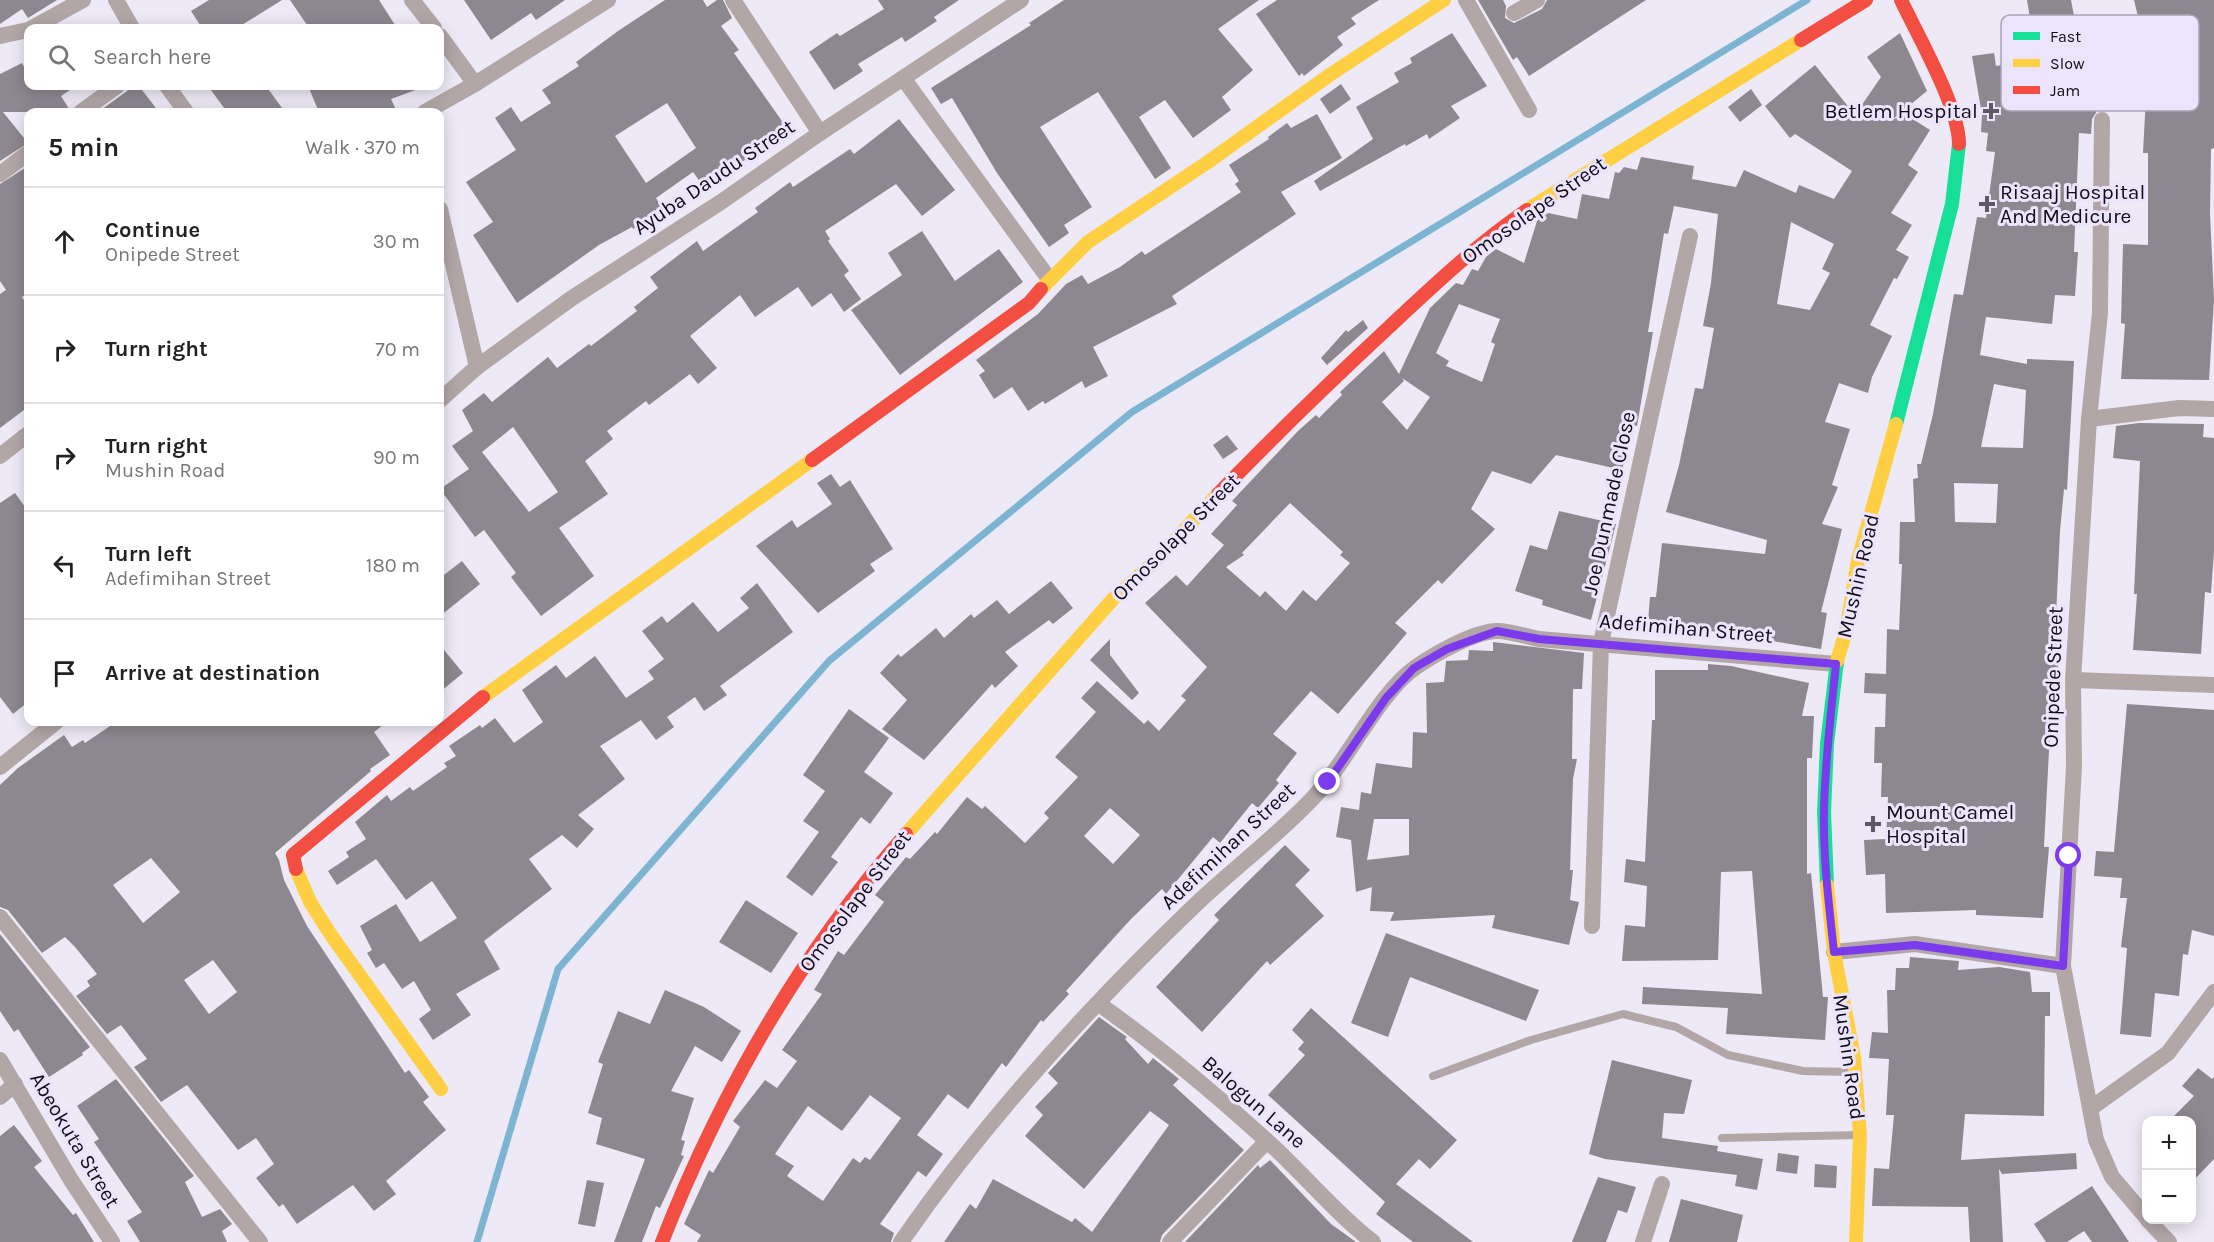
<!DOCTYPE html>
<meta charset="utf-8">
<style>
:root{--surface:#fff;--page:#f2f2f2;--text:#222;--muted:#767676;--line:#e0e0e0}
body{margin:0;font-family:Karla,sans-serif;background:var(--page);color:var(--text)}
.controls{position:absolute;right:18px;bottom:18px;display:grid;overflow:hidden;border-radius:12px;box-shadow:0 3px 15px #0003}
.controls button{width:54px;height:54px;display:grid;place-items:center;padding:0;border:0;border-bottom:2px solid var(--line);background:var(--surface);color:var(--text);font:30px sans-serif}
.stop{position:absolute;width:18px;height:18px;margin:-14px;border:4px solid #7c3aed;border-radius:50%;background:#fff}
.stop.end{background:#7c3aed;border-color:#fff;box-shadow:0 2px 6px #0008}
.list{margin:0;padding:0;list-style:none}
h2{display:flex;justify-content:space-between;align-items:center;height:78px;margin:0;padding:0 24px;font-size:26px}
h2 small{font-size:20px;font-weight:400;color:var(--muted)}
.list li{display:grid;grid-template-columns:39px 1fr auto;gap:18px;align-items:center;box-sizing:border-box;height:108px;padding:0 24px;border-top:2px solid var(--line)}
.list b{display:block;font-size:22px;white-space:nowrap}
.list p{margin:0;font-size:20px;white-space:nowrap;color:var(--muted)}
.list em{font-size:20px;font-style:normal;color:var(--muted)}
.icon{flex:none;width:33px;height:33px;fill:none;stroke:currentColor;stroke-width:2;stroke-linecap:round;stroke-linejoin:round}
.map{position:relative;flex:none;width:2214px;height:1242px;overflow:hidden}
.search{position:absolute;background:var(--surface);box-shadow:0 3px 15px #0003;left:24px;top:24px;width:420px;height:66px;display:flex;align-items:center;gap:15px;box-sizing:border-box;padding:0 21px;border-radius:12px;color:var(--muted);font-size:22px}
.panel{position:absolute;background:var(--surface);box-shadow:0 3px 15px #0003;left:24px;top:108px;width:420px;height:618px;border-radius:12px}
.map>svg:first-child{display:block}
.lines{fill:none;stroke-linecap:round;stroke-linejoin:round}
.stream{stroke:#7cb4d2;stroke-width:7}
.building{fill:#8d888f;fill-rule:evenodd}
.lane{stroke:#b2a6a7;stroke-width:8}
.street{stroke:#b2a6a7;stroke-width:16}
.fast{stroke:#16e098;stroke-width:14}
.slow{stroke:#ffcf43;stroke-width:14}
.jam{stroke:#f24e42;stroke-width:14}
.route{stroke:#7c3aed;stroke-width:8}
.poi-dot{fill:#5d5a64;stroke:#ece3fc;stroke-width:2}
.labels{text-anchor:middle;stroke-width:6;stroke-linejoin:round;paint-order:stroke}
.poi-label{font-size:21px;fill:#100d15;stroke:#ece3fc;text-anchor:start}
.street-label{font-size:21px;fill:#100d15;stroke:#ece3fc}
.key{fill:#ece3fc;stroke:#aaa3b7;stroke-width:1.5}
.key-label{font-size:16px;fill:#100d15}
</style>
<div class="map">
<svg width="2214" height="1242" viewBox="0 0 2214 1242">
<rect width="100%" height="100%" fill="#ede9f6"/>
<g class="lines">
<polyline class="stream" points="477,1242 558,969 829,661 1132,412 1807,0"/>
</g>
<g class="building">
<polygon points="0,0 57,0 28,18 22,9 0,24"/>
<polygon points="209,0 282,0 237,28 202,28 191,11"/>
<polygon points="290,0 379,0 397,28 309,28"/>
<polygon points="464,0 565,0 536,20 531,13 491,40"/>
<path d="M665 0H703L707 7 717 0H723L732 18 721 26 739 50 734 53 789 131 704 187 693 172 656 198 663 210 633 229 632 227 599 245 517 303 473 235 493 222 466 182 516 150 495 118 511 107 521 122 551 103 542 90 579 66 576 62 618 31ZM667 103 696 148 646 183 615 136Z"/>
<polygon points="878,0 959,0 934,17 937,21 905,42 902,37 858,64 863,71 834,90 809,52 837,33 840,36 884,9"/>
<polygon points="1064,0 1259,0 1218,29 1253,70 1222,97 1231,110 1193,138 1165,100 1139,117 1171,168 1155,179 1098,92 1040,127 1092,207 1064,225 1069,233 1049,247 997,173 952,98 941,104 931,88 1031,25 1029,23"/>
<polygon points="1277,0 1379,0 1351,18 1356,24 1337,37 1343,45 1304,76 1302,73 1299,76 1256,14"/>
<polygon points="1478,0 1503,0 1506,6 1505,18 1514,23 1542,9 1547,0 1646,0 1529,76 1517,57 1513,60"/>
<polygon points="2027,0 2071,0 2075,21 2032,30"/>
<polygon points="2134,0 2214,0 2214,148 2211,149 2210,213 2214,300 2209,380 2121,379 2125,324 2121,323 2123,244 2148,245 2148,153 2143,153 2148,58 2142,59 2134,23 2139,21"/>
<polygon points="1452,33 1487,86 1451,106 1460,118 1429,139 1427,134 1406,146 1405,144 1320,191 1314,181 1373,139 1356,107 1399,82 1394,73 1412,63 1410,58"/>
<path d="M1900 33 1927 91 1893 119 1908 116 1930 130 1908 165 1918 172 1891 213 1912 225 1896 250 1909 257 1897 279 1894 278 1870 325 1892 336 1872 377 1868 393 1839 383 1825 422 1850 429 1832 485 1838 487 1822 524 1842 529 1821 612 1827 613 1821 649 1648 621 1650 597H1656L1662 543 1765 554 1767 540 1666 512 1679 465 1695 388 1703 389 1714 328 1703 326 1711 283 1718 214 1674 206 1668 234 1664 233 1648 332H1653L1637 426 1633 425 1622 470 1556 455 1531 484 1492 471 1471 509 1495 529 1442 584 1438 580 1395 623 1407 633 1338 714 1311 691 1273 734 1297 753 1276 780 1279 783 1258 808 1252 803 1220 843 1213 837 1166 894 1162 889 1130 920 1066 991 1069 994 1043 1022 1041 1020 1006 1067 1002 1063 968 1109 948 1094 917 1135 943 1154 926 1177 918 1171 880 1224 894 1233 891 1242H697L701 1235 684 1224 709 1170 713 1173 740 1127 733 1121 765 1080 777 1088 797 1061 782 1050 822 994 814 990 838 951 844 955 884 902 875 895 906 857 910 859 935 832 937 834 967 797 982 809 985 806 1025 843 1049 818 1044 813 1078 777 1055 757 1096 712 1081 698 1097 681 1144 724 1148 720 1159 731 1186 700 1181 696 1207 667 1145 603 1176 575 1187 586 1224 545 1211 534 1237 505 1232 501 1298 431 1316 415 1319 418 1342 395 1340 392 1384 351 1399 374 1430 308 1456 283 1463 285 1472 269 1478 271 1486 257 1496 249 1524 263 1537 221 1548 213 1577 219 1582 194 1609 199 1615 172 1619 173 1624 167 1637 170 1641 157 1694 166 1692 179 1736 187 1744 170 1796 193 1799 185 1834 199 1852 171 1795 134 1790 138 1765 106 1815 65 1855 115 1881 77 1867 57ZM1791 222 1834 244 1822 269 1830 273 1810 310 1777 304ZM1459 304 1500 319 1491 342 1495 344 1482 382 1446 366 1449 361 1436 353ZM1402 378 1430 397 1407 430 1382 402 1404 381ZM1290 503 1343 552 1340 555 1350 563 1316 601 1303 590 1286 611 1265 591 1260 597 1226 567 1244 555 1242 553ZM1110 808 1140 835 1113 864 1084 836ZM870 1095 901 1118 870 1160 865 1157 860 1163 853 1158 823 1201 787 1176 794 1166 775 1154 808 1106 842 1131Z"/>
<path d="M2100 52 2097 111 2092 119 2091 134 2079 133 2074 252H2078L2075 296 2055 295 2052 324 1986 317 1980 355 2027 364V359L2074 361 2067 490 2064 489 2060 531 2055 637H2060L2053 731H2050L2044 847H2049L2043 918 1976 915V910L1886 913 1885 874 1866 875 1864 840 1886 839 1888 797H1881L1882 763H1874L1875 727H1885L1886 694 1864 693 1865 673 1886 674 1887 629 1899 630 1902 564H1899L1900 522H1915L1913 479 1918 478 1917 464H1921L1933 414 1954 294 1963 295 1977 217 1986 218 1995 152 1986 151 1988 133 1981 132 1982 115 1972 56 1994 53 1996 66 2037 58 2036 53ZM1994 384 2026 390 2023 448 1981 447ZM1954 483 1998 484 1996 523 1955 522Z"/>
<polygon points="22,63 28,74 28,86 76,86 61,96 71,112 3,112 28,143 0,161 0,74"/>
<polygon points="1341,84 1351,99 1330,114 1320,99"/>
<polygon points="134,86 139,86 159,112 98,112"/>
<polygon points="208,86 266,86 285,112 227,112"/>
<polygon points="308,86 421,86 421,88 391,99 397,112 319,112"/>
<polygon points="1751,89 1762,105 1740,122 1728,107"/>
<polygon points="1317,114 1342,158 1281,192 1296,214 1172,296 1177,304 1093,347 1108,376 1085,388 1082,381 1045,404 1043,401 1028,411 1012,387 994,399 979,375 985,371 976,360 1038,314 1066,284 1082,275 1088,284 1120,267 1142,251 1145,255 1241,192 1235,184 1239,181 1229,165 1269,139 1268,137 1287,123 1291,128"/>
<path d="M899 119 955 190 922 216 896 184 825 231 830 239 828 241 849 271 844 275 861 299 844 312 831 293 812 307 798 287 755 317 740 295 690 336 717 368 698 384 690 374 649 405 646 401 607 431 613 439 585 461 608 494 559 528 594 576 541 616 511 577 516 573 484 530 475 537 440 489 469 469 452 446 473 431 462 410 484 393 492 402 548 357 557 368 589 344 591 346 637 311 634 307 658 288 650 277 697 241 703 251 758 212 755 208 790 182 793 187 850 149 854 154ZM513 427 558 492 529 512 482 452Z"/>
<polygon points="28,166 28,293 22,297 28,306 28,407 0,428 0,294 6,290 0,281 0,184"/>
<polygon points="922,231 955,281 999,249 1023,282 900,375 851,310 902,275 888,253"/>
<polygon points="1363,320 1368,328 1327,365 1321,358 1346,330 1348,332"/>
<polygon points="2139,423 2204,424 2203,437 2214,438 2214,551 2211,593 2205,592 2201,654 2133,650 2137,594 2134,594 2140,461 2113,458 2116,426"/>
<polygon points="1227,435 1238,449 1223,459 1213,445"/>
<polygon points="831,474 840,487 850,480 893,549 870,564 875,571 818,613 756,546 792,520 797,528 832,504 817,483"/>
<polygon points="15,493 28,511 28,702 13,714 0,697 0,503"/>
<polygon points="1559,511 1616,524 1591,620 1542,605 1543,600 1515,591 1530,545 1547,550"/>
<polygon points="462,561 480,584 440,616 440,578"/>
<polygon points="1051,581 1073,608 1053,624 1049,620 1005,652 1018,666 995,688 992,684 924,760 882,729 907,700 880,673 898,654 901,657 936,628 944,638 971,614 974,618 997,600 1009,614"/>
<polygon points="757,583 793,632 720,686 727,695 704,711 695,697 667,717 674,727 656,740 641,720 600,746 625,779 578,815 594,829 577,848 562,835 529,859 552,889 484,941 500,969 456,994 471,1015 433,1040 419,1019 431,1010 414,981 402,989 384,963 376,968 367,953 372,950 360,926 396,904 420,942 457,918 432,881 406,900 376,859 337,885 328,871 349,857 346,852 366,839 355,822 387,795 391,801 410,787 413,791 447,767 444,763 456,756 449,746 480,725 482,728 495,718 514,743 543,722 522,690 556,665 566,678 595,656 626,698 654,679 648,671 664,659 642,631 662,616 667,623 693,602 718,632 749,608 740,598"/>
<polygon points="1110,639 1110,655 1139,693 1132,700 1090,660"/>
<path d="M1493 642 1584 653 1582 689H1573L1572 759H1577L1573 779 1570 870H1573L1570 900 1579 902 1569 945 1492 928 1495 915 1390 921 1394 912 1370 911 1372 887 1356 892 1351 840 1336 837 1341 807 1359 810 1361 792 1371 794 1376 763 1412 768 1413 732 1427 733 1426 683 1444 682 1446 661 1468 660 1469 650 1493 651ZM1374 819H1409V855L1367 860Z"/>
<polygon points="440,645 463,673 440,692"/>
<polygon points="1708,664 1731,666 1809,683 1802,716 1814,716 1812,758 1807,758 1807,874 1811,873 1823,997 1828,997 1825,1040 1726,1034 1728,1008 1642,1004 1643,987 1762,994 1752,871 1721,872 1718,960 1622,961 1625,925 1645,927 1647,886 1624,882 1626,859 1645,862 1652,720 1655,720 1655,670 1708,670"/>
<polygon points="2127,704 2214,710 2214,936 2192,930 2188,955 2183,954 2179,996 2155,993 2151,1037 2120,1034 2127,948 2121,947 2127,898 2120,898 2122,878 2094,876 2096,851 2114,852"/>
<polygon points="849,709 889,738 864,772 893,793 870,824 861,817 831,857 838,862 812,896 786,877 819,832 803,821 825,791 803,775"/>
<path d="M116 722H387L374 732 390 755 370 769 371 771 275 853 279 860 284 880 307 926 405 1073 409 1070 429 1097 423 1102 446 1130 386 1181 396 1194 374 1211 353 1185 297 1224 283 1204 279 1207 256 1178 274 1164 256 1138 238 1150 187 1085 161 1102 134 1067 147 1059 121 1025 107 1034 76 996 90 986 87 981 97 974 75 947 65 937 42 953 8 910 0 907V785L18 768 64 735 72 747 83 740 85 743ZM151 858 180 892 143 923 113 885ZM213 960 237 992 209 1014 184 980Z"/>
<polygon points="1285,845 1310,870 1295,885 1324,916 1270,965 1267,961 1202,1032 1156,987 1219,920 1214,915"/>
<polygon points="746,900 798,933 771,973 719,942"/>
<polygon points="1386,933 1539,990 1526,1021 1410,977 1388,1037 1351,1023"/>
<polygon points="0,934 90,1047 82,1053 83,1055 49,1077 18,1029 14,1032 0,1011"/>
<polygon points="1910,957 1959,961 1958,970 1999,967 2030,972 2032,992 2050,992 2050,1016 2045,1016 2044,1116 1965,1114 1961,1160 2076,1153 2077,1169 2002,1174 1999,1169 2003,1242 1970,1242 1968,1207 1872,1206 1874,1168 1889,1169 1894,1115 1886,1115 1889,1059 1869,1058 1872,1032 1888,1033 1887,990 1895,990 1896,968 1909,968"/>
<polygon points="665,990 704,1007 741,1031 722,1062 695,1046 671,1091 694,1098 681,1140 685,1141 681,1155 684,1156 660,1208 656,1206 642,1242 614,1242 645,1159 596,1144 602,1118 588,1113 603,1064 598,1062 618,1011 650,1024"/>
<polygon points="1311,1008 1457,1140 1430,1169 1419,1159 1396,1184 1473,1242 1413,1242 1376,1214 1385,1202 1268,1095 1305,1055 1298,1049 1304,1042 1292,1030"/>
<polygon points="1099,1017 1127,1037 1125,1039 1148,1064 1153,1058 1179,1079 1173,1085 1244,1150 1162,1235 1160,1242 944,1242 970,1204 976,1209 993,1179 1072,1222 1075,1218 1092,1232 1169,1125 1150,1111 1084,1189 1025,1136 1043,1115 1035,1107 1058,1083 1048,1073"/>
<polygon points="1612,1060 1692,1080 1684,1114 1664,1113 1662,1138 1718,1146 1717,1151 1763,1159 1757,1190 1735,1186 1737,1175 1605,1159 1589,1154"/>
<polygon points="2198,1068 2212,1079 2214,1077 2214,1159 2192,1182 2192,1120 2170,1120 2194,1096 2182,1086"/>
<polygon points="116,1079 194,1176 185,1182 202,1217 220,1209 232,1224 222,1231 227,1242 140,1242 127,1221 142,1212 94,1142 99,1139 77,1106"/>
<polygon points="14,1125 42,1161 34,1167 73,1215 76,1213 94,1242 0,1242 0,1136"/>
<polygon points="1778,1153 1799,1156 1797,1174 1776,1171"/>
<polygon points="1270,1160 1331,1224 1356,1242 1185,1242 1258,1165 1260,1168"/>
<polygon points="1815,1164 1837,1166 1836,1188 1814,1187"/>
<polygon points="1598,1177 1636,1187 1627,1213 1618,1210 1606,1242 1572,1242"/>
<polygon points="587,1180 604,1183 595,1227 578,1224"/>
<polygon points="2092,1186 2129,1242 2092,1242 2084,1231 2067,1242 2046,1242 2034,1224"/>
<polygon points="1681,1199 1743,1215 1737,1242 1669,1242"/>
</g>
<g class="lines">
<g class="lane">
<polyline points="1433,1076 1531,1040 1623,1014 1676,1027 1728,1055 1803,1071 1853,1072"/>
<polyline points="1722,1138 1859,1135"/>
</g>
<g class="street">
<polyline points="116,0 132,28"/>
<polyline points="412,0 434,28"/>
<polyline points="733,0 820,133"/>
<polyline points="1466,0 1529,110"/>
<polyline points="1514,13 1537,0"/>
<polyline points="32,28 83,0"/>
<polyline points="0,36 28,30"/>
<polyline points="440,36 475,84 608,0"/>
<polyline points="903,78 1049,279"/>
<polyline points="167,86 186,112"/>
<polyline points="81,112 117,86"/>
<polyline points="425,112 475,84"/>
<polyline points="2102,120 2100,313 2089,419 2073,680 2074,766 2063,966 2096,1140 2112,1177 2146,1217"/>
<polyline points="0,174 28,153"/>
<polyline points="440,209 477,367"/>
<polyline points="440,400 477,367 572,298 721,202 820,133 1021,0"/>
<polyline points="2089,419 2179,408 2214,409"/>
<polyline points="0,456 28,434"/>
<polyline points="2073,680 2214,685"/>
<polyline points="0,767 56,722"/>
<polyline points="0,917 260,1242"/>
<polyline points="1592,926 1601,643 1690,236"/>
<polyline points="1834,952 1915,944 2063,966"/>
<path d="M1099 1004C1157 1045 1213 1092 1266 1140 1303 1173 1334 1212 1373 1242"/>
<polyline points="0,1060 71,1180 112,1242"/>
<polyline points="0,1097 15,1084"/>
<polyline points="2091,1108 2168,1053 2214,992"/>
<polyline points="2148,1220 2169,1242"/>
<path d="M901 1242C985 1121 1085 1011 1191 909 1230 871 1274 839 1312 799 1347 763 1378 693 1416 667 1435 654 1476 630 1499 631 1512 632 1526 636 1539 639L1836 664"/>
<polyline points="1170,1242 1267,1141"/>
<polyline points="1643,1242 1662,1184"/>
</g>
<g class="fast">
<polyline points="1896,424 1952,204 1959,144"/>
<polyline points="1827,885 1824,812 1827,744 1837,661"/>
</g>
<g class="slow">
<polyline points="1527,210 1801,40"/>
<polyline points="1041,289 1088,242 1208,162 1331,74 1444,0"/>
<polyline points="1837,661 1846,631 1858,560 1896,424"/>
<polyline points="483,697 812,460"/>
<polyline points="906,834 1113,599 1154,562 1218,494"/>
<polyline points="296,869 310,902 331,935 441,1089"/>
<polyline points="1827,885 1834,952 1854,1057 1860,1135 1856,1242"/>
</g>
<g class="jam">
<path d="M1901 0C1918 36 1959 107 1959 144"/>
<polyline points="1801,40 1866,0"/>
<polyline points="812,460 1029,303 1041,289"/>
<path d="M1218 494C1273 437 1330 382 1388 328 1433 286 1476 245 1527 210"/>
<polyline points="296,869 293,855 483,697"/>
<path d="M662 1242C720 1094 801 953 906 834"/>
</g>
</g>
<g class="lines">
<path class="route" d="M1328 782 1386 698 1414 668 1447 649 1497 631 1539 639 1836 664C1831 713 1825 761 1824 810 1823 858 1829 905 1834 952L1915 945 2063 966 2069 856"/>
</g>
<g class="poi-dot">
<path d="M1988 102h6v6h6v6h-6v6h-6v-6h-6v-6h6z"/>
<path d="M1984 195h6v6h6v6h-6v6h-6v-6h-6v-6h6z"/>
<path d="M1870 815h6v6h6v6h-6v6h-6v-6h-6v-6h6z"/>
</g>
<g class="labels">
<g class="poi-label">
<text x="1978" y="118" text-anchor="end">Betlem Hospital</text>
<text x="2000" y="199">Risaaj Hospital<tspan x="2000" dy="24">And Medicure</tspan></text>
<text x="1886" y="819">Mount Camel<tspan x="1886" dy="24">Hospital</tspan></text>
</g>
<g class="street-label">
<text transform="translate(714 177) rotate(-34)" y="7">Ayuba Daudu Street</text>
<text transform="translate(1534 210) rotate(-35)" y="7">Omosolape Street</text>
<text transform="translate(1609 503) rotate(-78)" y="7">Joe Dunmade Close</text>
<text transform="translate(1176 537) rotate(-45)" y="7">Omosolape Street</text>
<text transform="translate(1858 576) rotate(-77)" y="7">Mushin Road</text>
<text transform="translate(1686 628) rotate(5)" y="7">Adefimihan Street</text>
<text transform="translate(2053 677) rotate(-88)" y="7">Onipede Street</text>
<text transform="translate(1228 846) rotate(-43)" y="7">Adefimihan Street</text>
<text transform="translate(855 901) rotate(-53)" y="7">Omosolape Street</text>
<text transform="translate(1849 1057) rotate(82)" y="7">Mushin Road</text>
<text transform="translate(1254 1102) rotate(41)" y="7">Balogun Lane</text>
<text transform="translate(75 1140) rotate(59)" y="7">Abeokuta Street</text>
</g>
</g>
<rect x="2001" y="15" width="198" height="96" rx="9" class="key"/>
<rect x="2013" y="32" width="27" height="8" fill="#16e098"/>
<rect x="2013" y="59" width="27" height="8" fill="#ffcf43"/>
<rect x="2013" y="86" width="27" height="8" fill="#f24e42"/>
<g class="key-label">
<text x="2050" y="42">Fast</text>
<text x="2050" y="69">Slow</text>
<text x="2050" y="96">Jam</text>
</g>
</svg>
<div class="controls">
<button>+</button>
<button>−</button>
</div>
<div class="stop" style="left:2069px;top:856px"></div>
<div class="stop end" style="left:1328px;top:782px"></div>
<div class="search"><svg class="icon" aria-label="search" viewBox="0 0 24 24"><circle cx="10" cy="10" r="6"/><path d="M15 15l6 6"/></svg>Search here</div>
<section class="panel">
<h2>5 min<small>Walk · 370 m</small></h2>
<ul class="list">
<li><svg class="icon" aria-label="ahead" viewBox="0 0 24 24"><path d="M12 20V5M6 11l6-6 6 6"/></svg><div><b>Continue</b><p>Onipede Street</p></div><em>30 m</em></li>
<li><svg class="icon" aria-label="right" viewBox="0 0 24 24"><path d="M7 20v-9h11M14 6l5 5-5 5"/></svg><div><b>Turn right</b></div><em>70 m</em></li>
<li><svg class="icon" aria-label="right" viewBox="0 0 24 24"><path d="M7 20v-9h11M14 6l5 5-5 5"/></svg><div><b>Turn right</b><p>Mushin Road</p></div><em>90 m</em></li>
<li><svg class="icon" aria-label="left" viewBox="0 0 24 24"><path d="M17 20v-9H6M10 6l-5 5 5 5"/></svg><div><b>Turn left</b><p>Adefimihan Street</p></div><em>180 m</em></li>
<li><svg class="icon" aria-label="arrive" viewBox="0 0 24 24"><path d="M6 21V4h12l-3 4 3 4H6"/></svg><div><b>Arrive at destination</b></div></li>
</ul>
</section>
</div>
